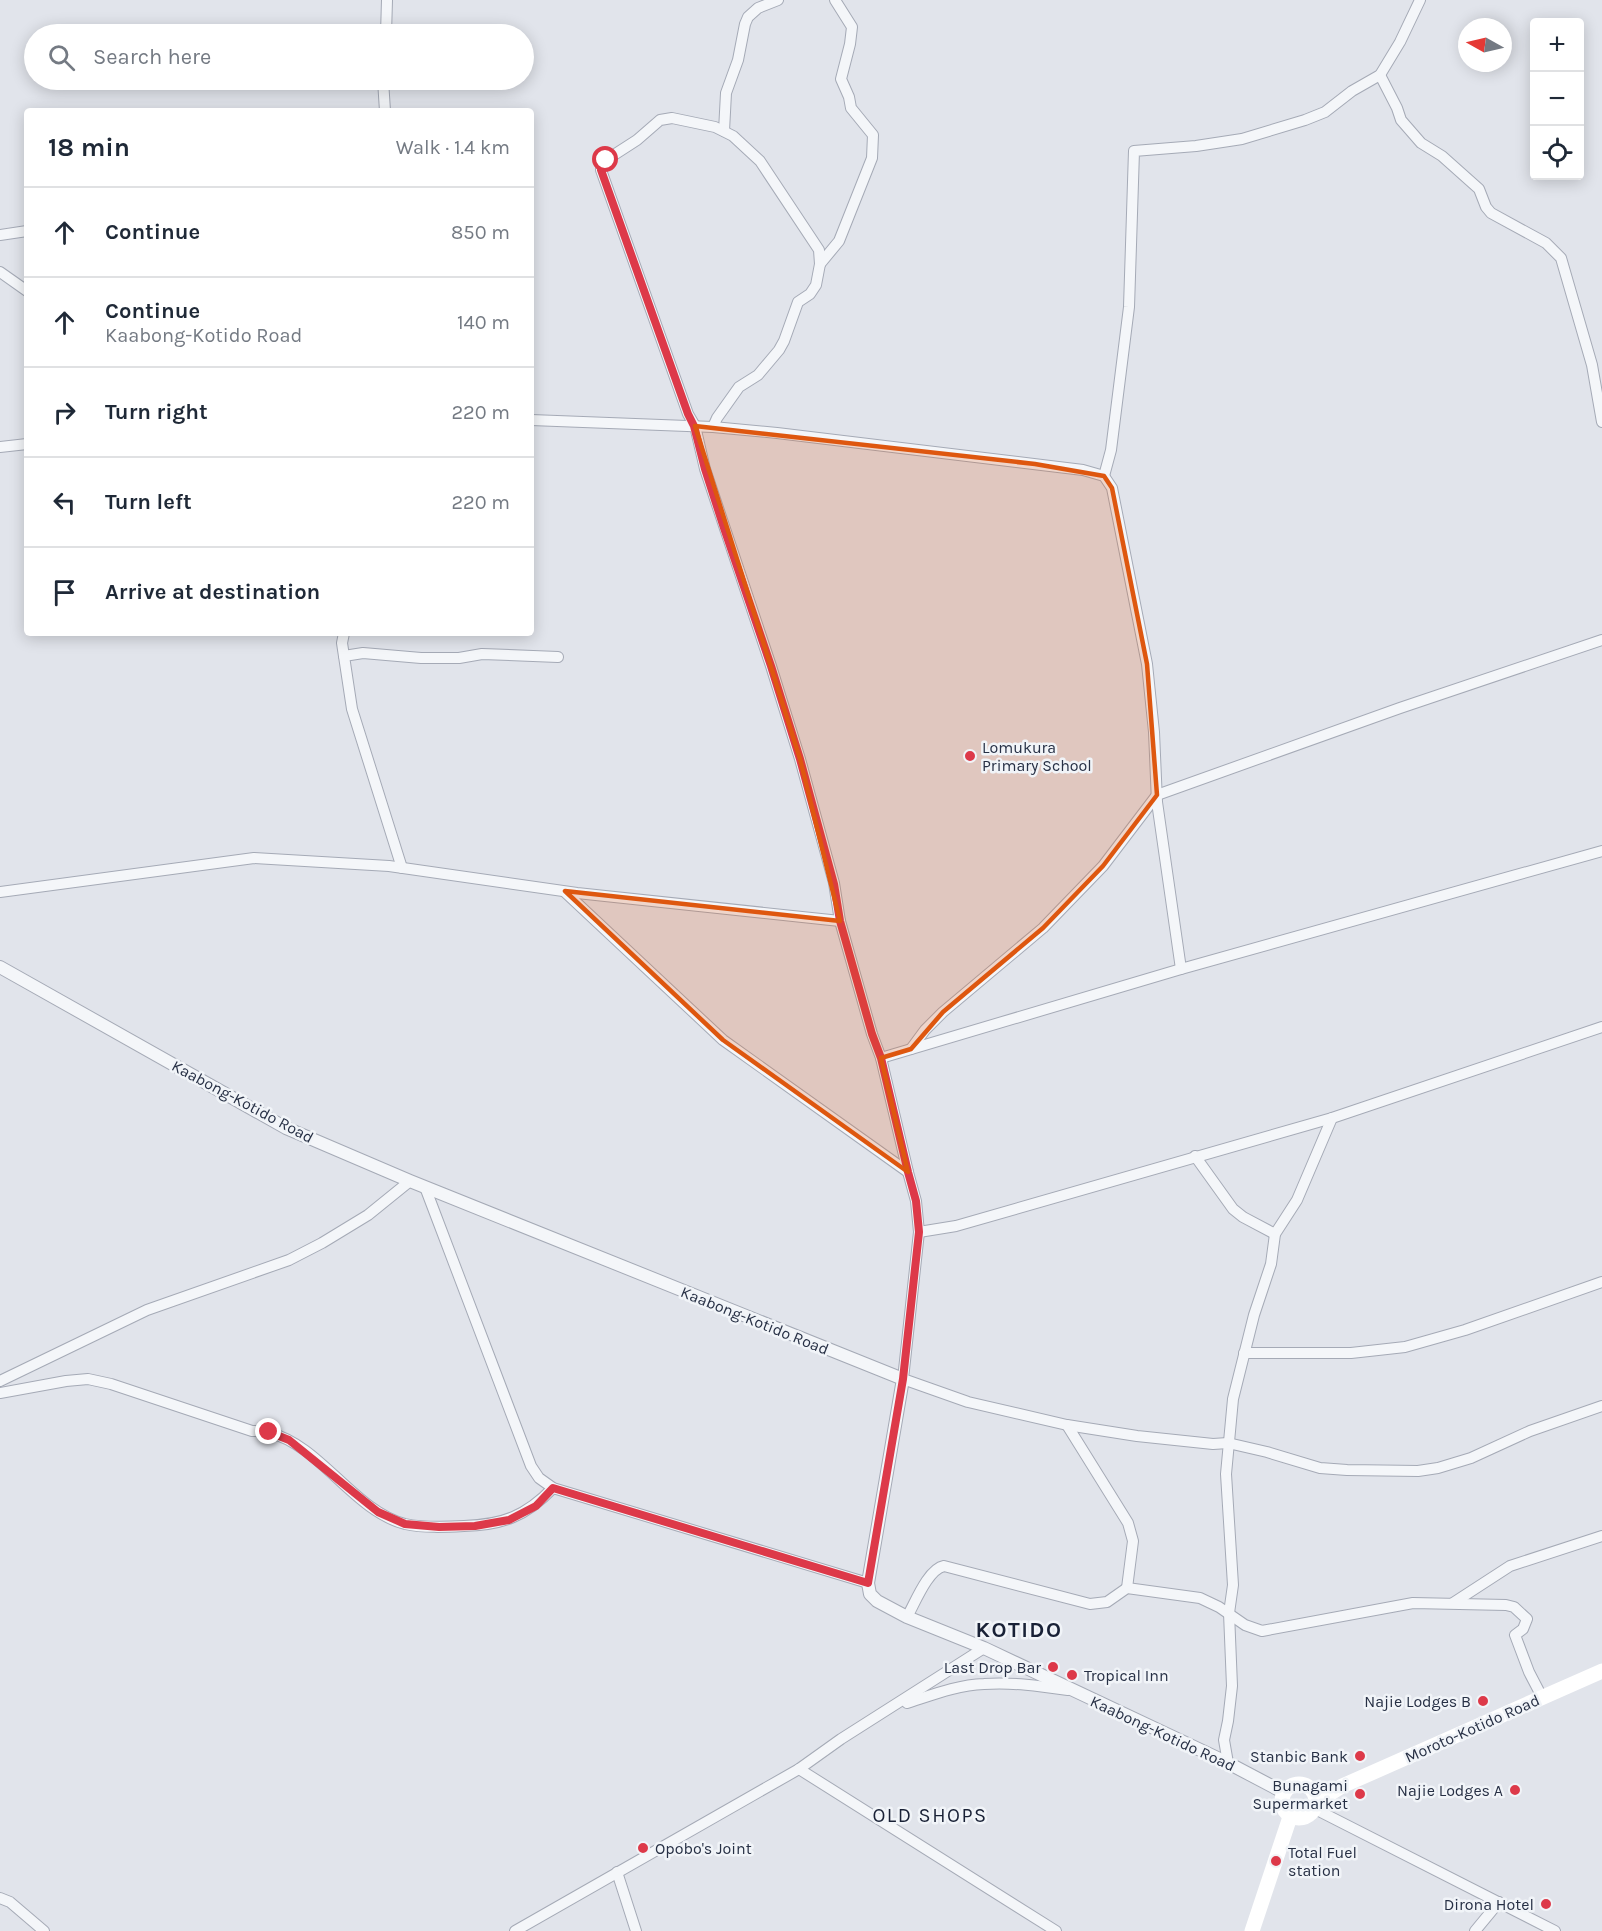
<!DOCTYPE html>
<meta charset="utf-8">
<style>
:root{--surface:#fff;--page:#f2f2f3;--text:#1f2937;--muted:#747a83;--line:#e0e1e3}
body{margin:0;font-family:Karla,sans-serif;background:var(--page);color:var(--text)}
.controls{position:absolute;right:18px;top:18px;display:grid;overflow:hidden;border-radius:6px;box-shadow:0 3px 15px #0003}
.controls button{width:54px;height:54px;display:grid;place-items:center;padding:0;border:0;border-bottom:2px solid var(--line);background:var(--surface);color:var(--text);font:30px sans-serif}
.compass{position:absolute;left:1458px;top:18px;width:54px;height:54px;border-radius:50%;background:var(--surface);box-shadow:0 3px 15px #0003;rotate:278deg}
.stop{position:absolute;width:18px;height:18px;margin:-14px;border:4px solid #dd3949;border-radius:50%;background:#fff}
.stop.end{background:#dd3949;border-color:#fff;box-shadow:0 2px 6px #0008}
.list{margin:0;padding:0;list-style:none}
h2{display:flex;justify-content:space-between;align-items:center;height:78px;margin:0;padding:0 24px;font-size:26px}
h2 small{font-size:20px;font-weight:400;color:var(--muted)}
.list li{display:grid;grid-template-columns:39px 1fr auto;gap:18px;align-items:center;box-sizing:border-box;height:90px;padding:0 24px;border-top:2px solid var(--line)}
.list b{display:block;font-size:22px;white-space:nowrap}
.list p{margin:0;font-size:20px;white-space:nowrap;color:var(--muted)}
.list em{font-size:20px;font-style:normal;color:var(--muted)}
.icon{flex:none;width:33px;height:33px;fill:none;stroke:currentColor;stroke-width:2;stroke-linecap:round;stroke-linejoin:round}
.map{position:relative;flex:none;width:1602px;height:1931px;overflow:hidden}
.search{position:absolute;background:var(--surface);box-shadow:0 3px 15px #0003;left:24px;top:24px;width:510px;height:66px;display:flex;align-items:center;gap:15px;box-sizing:border-box;padding:0 21px;border-radius:33px;color:var(--muted);font-size:22px}
.panel{position:absolute;background:var(--surface);box-shadow:0 3px 15px #0003;left:24px;top:108px;width:510px;height:528px;border-radius:6px}
.map>svg:first-child{display:block}
.lines{fill:none;stroke-linecap:round;stroke-linejoin:round}
.minor-casing{stroke:#a5aab6;stroke-width:12}
.tertiary-casing{stroke:#a5aab6;stroke-width:14}
.minor{stroke:#f4f6f9;stroke-width:10}
.tertiary{stroke:#f4f6f9;stroke-width:12}
.secondary{stroke:#fff;stroke-width:15}
.route{stroke:#dd3949;stroke-width:8}
.marked{fill:#de570f;fill-opacity:0.2;stroke:#de570f;stroke-width:4.5;stroke-linejoin:round}
.poi-dot{fill:#dd3949;stroke:#f1f4f8;stroke-width:2}
.labels{text-anchor:middle;stroke-width:5;stroke-linejoin:round;paint-order:stroke}
.poi-label{font-size:16px;fill:#273045;stroke:#f1f4f8;text-anchor:end}
.street-label{font-size:16px;fill:#273045;stroke:#f1f4f8}
.quarter-label{font-size:20px;letter-spacing:1.5px;fill:#192136;stroke:#f1f4f8}
.district-label{font-size:22px;font-weight:bold;letter-spacing:1.5px;fill:#192136;stroke:#f1f4f8}
</style>
<div class="map">
<svg width="1602" height="1931" viewBox="0 0 1602 1931">
<rect width="100%" height="100%" fill="#e1e4eb"/>
<g class="lines">
<defs>
<g id="minor">
<polyline points="386,34 387,0"/>
<polyline points="1380,75 1397,108 1401,120 1421,143 1442,156 1479,189 1486,207 1491,213 1546,243 1561,258 1592,365 1602,422"/>
<polyline points="383,80 385,111"/>
<polyline points="724,131 726,93 738,60 745,24 748,17 758,8 778,0"/>
<polyline points="0,235 27,231"/>
<polyline points="820,264 839,241 872,158 873,135 851,108 849,97 841,79 850,44 852,27 835,0"/>
<polyline points="0,272 27,291"/>
<polyline points="531,420 713,427 777,433 1083,470 1104,476 1112,488 1147,664 1154,732 1157,802 1181,969"/>
<polyline points="713,427 717,418 739,387 758,375 779,350 784,341 798,302 810,294 816,285 820,264 819,250 760,161 733,136 715,127 672,118 660,120 637,140 606,160 601,170 688,414 695,426 705,469 771,666 800,759 834,883 840,921 872,1034 881,1058 908,1172 916,1201 919,1232 903,1379 968,1402 1067,1425 1137,1436 1213,1444 1228,1443 1267,1452 1320,1468 1347,1470 1418,1471 1438,1468 1471,1458 1530,1431 1602,1406"/>
<polyline points="0,447 27,444"/>
<polyline points="1104,476 1111,450 1129,307 1134,151 1196,146 1242,139 1305,120 1325,112 1352,91 1380,75 1400,42 1420,0"/>
<polyline points="344,633 342,643 352,709 402,868"/>
<polyline points="344,656 363,653 421,658 459,658 482,654 558,657"/>
<polyline points="0,892 254,858 389,866 577,893 840,921"/>
<polyline points="565,892 723,1040 908,1172"/>
<polyline points="911,1049 925,1030 943,1012 1043,928 1103,866 1157,795 1400,708 1602,640"/>
<polyline points="881,1058 1181,969 1602,851"/>
<polyline points="1195,1156 1233,1209 1243,1217 1275,1234"/>
<polyline points="425,1187 531,1466 539,1478 553,1488 868,1583"/>
<polyline points="919,1232 956,1226 1332,1118 1602,1027"/>
<polyline points="1244,1353 1351,1353 1405,1347 1465,1330 1602,1282"/>
<polyline points="0,1381 147,1310 289,1260 322,1243 368,1215 410,1181"/>
<path d="M0 1393 66 1381 88 1379 111 1384 252 1431C258 1431 265 1431 270 1433 320 1445 354 1511 405 1524 424 1528 445 1527 464 1526 503 1525 526 1516 553 1488"/>
<polyline points="1067,1425 1128,1523 1133,1541 1127,1588"/>
<polyline points="1453,1603 1510,1566 1602,1536"/>
<path d="M907 1617C915 1603 928 1569 944 1566L1090 1604 1107 1602 1127 1588 1200 1598 1219 1607 1245 1625 1262 1631 1413 1603 1506 1605 1514 1607 1527 1619 1523 1629 1515 1635 1529 1672 1542 1697"/>
<path d="M907 1703C932 1695 957 1685 984 1684 1012 1682 1040 1686 1068 1690"/>
<polyline points="1228,1763 1224,1740 1228,1721 1232,1686 1229,1613 1233,1585 1226,1474 1233,1399 1254,1315 1271,1264 1275,1234 1297,1200 1332,1118"/>
<polyline points="799,1769 1056,1931"/>
<polyline points="1315,1809 1555,1931"/>
<polyline points="617,1872 636,1931"/>
<polyline points="0,1898 10,1902 44,1931"/>
<polyline points="515,1931 799,1769 841,1739 984,1648"/>
<polyline points="1475,1931 1499,1902"/>
</g>
<polyline id="tertiary" points="0,967 286,1128 410,1181 903,1379 868,1583 870,1594 877,1601 907,1617 984,1648 1228,1763 1283,1792"/>
</defs>
<use href="#minor" class="minor-casing"/>
<use href="#tertiary" class="tertiary-casing"/>
<use href="#minor" class="minor"/>
<use href="#tertiary" class="tertiary"/>
<g class="secondary">
<circle cx="1299" cy="1801" r="17"/>
<polyline points="1317,1802 1342,1786 1602,1671"/>
<polyline points="1252,1931 1290,1817"/>
</g>
</g>
<g class="lines">
<polyline class="route" points="269,1432 289,1440 378,1512 405,1524 439,1527 475,1526 509,1520 536,1506 553,1488 868,1583 903,1379 919,1232 916,1201 908,1172 881,1058 872,1034 840,921 834,884 800,759 771,666 724,528 705,469 694,426 688,414 601,170 606,160"/>
</g>
<path class="marked" d="M695 426 1035 464 1104 476 1112 488 1147 664 1157 795 1103 866 1043 928 943 1012 911 1049 881 1058 908 1172 723 1040 565 891 840 921 800 759Z"/>
<g class="poi-dot">
<circle cx="970" cy="756" r="6"/>
<circle cx="1053" cy="1667" r="6"/>
<circle cx="1072" cy="1675" r="6"/>
<circle cx="1483" cy="1701" r="6"/>
<circle cx="1360" cy="1756" r="6"/>
<circle cx="1515" cy="1790" r="6"/>
<circle cx="1360" cy="1794" r="6"/>
<circle cx="643" cy="1848" r="6"/>
<circle cx="1276" cy="1861" r="6"/>
<circle cx="1546" cy="1904" r="6"/>
</g>
<g class="labels">
<g class="poi-label">
<text x="982" y="753" text-anchor="start">Lomukura<tspan x="982" dy="18">Primary School</tspan></text>
<text x="1041" y="1673">Last Drop Bar</text>
<text x="1084" y="1681" text-anchor="start">Tropical Inn</text>
<text x="1471" y="1707">Najie Lodges B</text>
<text x="1348" y="1762">Stanbic Bank</text>
<text x="1348" y="1791">Bunagami<tspan x="1348" dy="18">Supermarket</tspan></text>
<text x="1503" y="1796">Najie Lodges A</text>
<text x="655" y="1854" text-anchor="start">Opobo's Joint</text>
<text x="1288" y="1858" text-anchor="start">Total Fuel<tspan x="1288" dy="18">station</tspan></text>
<text x="1534" y="1910">Dirona Hotel</text>
</g>
<g class="street-label">
<text transform="translate(243 1101) rotate(28)" y="6">Kaabong-Kotido Road</text>
<text transform="translate(755 1320) rotate(22)" y="6">Kaabong-Kotido Road</text>
<text transform="translate(1472 1728) rotate(-24)" y="6">Moroto-Kotido Road</text>
<text transform="translate(1163 1733) rotate(25)" y="6">Kaabong-Kotido Road</text>
</g>
<g class="quarter-label">
<text x="930" y="1822">OLD SHOPS</text>
</g>
<g class="district-label">
<text x="1019" y="1637">KOTIDO</text>
</g>
</g>
</svg>
<div class="controls">
<button>+</button>
<button>−</button>
<button><svg class="icon" aria-label="locate" viewBox="0 0 24 24"><circle cx="12" cy="12" r="6"/><path d="M12 2v4M12 18v4M2 12h4M18 12h4"/></svg></button>
</div>
<svg class="compass" viewBox="-18 -18 36 36"><path d="M0-13l5 13h-10z" fill="#e53935"/><path d="M0 13l5-13h-10z" fill="#747a83"/></svg>
<div class="stop" style="left:606px;top:160px"></div>
<div class="stop end" style="left:269px;top:1432px"></div>
<div class="search"><svg class="icon" aria-label="search" viewBox="0 0 24 24"><circle cx="10" cy="10" r="6"/><path d="M15 15l6 6"/></svg>Search here</div>
<section class="panel">
<h2>18 min<small>Walk · 1.4 km</small></h2>
<ul class="list">
<li><svg class="icon" aria-label="ahead" viewBox="0 0 24 24"><path d="M12 20V5M6 11l6-6 6 6"/></svg><div><b>Continue</b></div><em>850 m</em></li>
<li><svg class="icon" aria-label="ahead" viewBox="0 0 24 24"><path d="M12 20V5M6 11l6-6 6 6"/></svg><div><b>Continue</b><p>Kaabong-Kotido Road</p></div><em>140 m</em></li>
<li><svg class="icon" aria-label="right" viewBox="0 0 24 24"><path d="M7 20v-9h11M14 6l5 5-5 5"/></svg><div><b>Turn right</b></div><em>220 m</em></li>
<li><svg class="icon" aria-label="left" viewBox="0 0 24 24"><path d="M17 20v-9H6M10 6l-5 5 5 5"/></svg><div><b>Turn left</b></div><em>220 m</em></li>
<li><svg class="icon" aria-label="arrive" viewBox="0 0 24 24"><path d="M6 21V4h12l-3 4 3 4H6"/></svg><div><b>Arrive at destination</b></div></li>
</ul>
</section>
</div>
